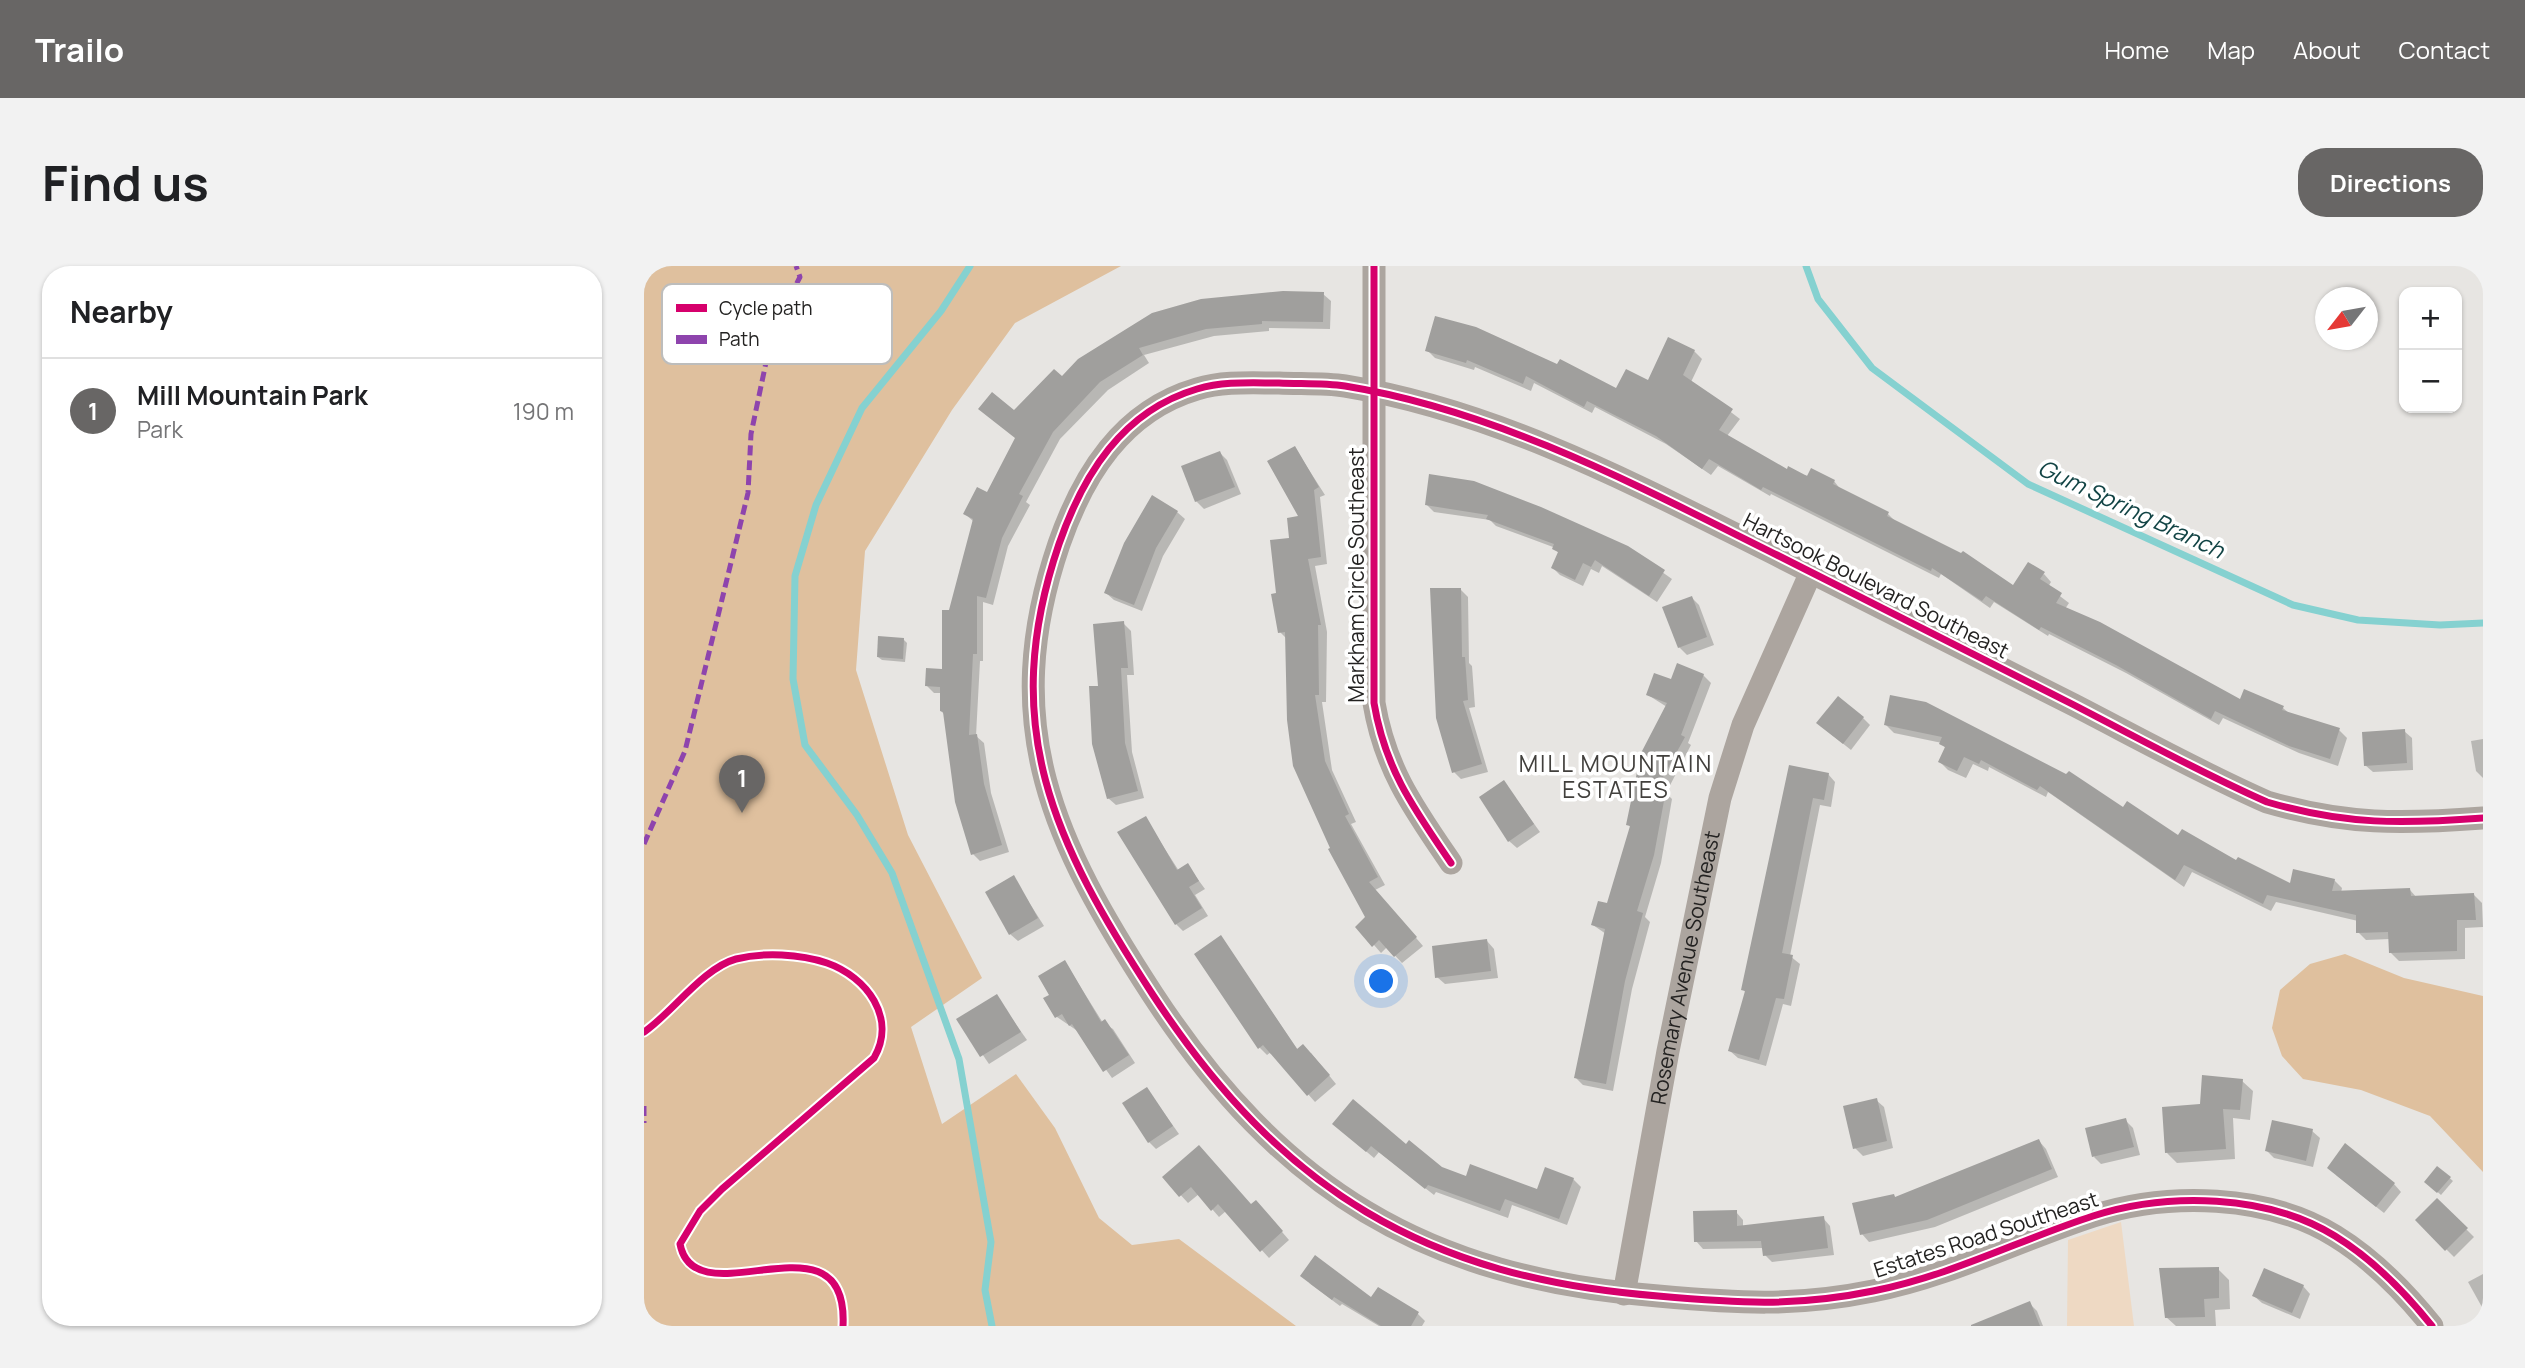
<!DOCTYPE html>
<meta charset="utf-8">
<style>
:root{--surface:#fff;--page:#f2f2f2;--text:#202124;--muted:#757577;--line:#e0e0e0;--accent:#686665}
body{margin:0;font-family:Manrope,sans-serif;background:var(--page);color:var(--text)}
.controls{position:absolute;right:21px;top:21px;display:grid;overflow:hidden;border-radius:14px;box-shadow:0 2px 5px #0004}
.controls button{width:63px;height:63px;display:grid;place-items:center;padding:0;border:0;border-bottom:2px solid var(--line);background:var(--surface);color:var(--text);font:35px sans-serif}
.compass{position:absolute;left:1671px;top:21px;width:63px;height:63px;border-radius:50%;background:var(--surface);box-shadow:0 2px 5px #0004;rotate:239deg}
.you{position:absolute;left:738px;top:716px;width:24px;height:24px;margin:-18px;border:5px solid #fff;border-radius:50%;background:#1a73e8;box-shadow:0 0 0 10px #1a73e833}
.badge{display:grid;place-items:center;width:46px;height:46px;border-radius:50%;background:var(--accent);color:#fff;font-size:23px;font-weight:700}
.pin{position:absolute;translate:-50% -58px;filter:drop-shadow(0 2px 4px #0008)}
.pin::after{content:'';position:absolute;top:37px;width:24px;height:21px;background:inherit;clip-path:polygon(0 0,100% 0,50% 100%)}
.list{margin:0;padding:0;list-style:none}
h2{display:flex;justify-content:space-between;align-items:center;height:91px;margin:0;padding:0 28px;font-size:30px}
h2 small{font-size:23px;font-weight:400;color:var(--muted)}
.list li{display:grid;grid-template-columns:46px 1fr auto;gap:21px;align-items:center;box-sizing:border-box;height:105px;padding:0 28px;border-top:2px solid var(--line)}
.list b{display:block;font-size:26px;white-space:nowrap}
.list p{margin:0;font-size:23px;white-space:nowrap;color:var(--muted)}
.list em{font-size:23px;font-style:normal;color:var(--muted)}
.map{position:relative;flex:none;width:1839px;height:1060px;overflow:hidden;border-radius:28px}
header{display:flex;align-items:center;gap:42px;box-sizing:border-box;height:98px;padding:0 35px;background:var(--accent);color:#fff}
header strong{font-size:33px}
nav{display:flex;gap:38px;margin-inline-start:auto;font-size:24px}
.intro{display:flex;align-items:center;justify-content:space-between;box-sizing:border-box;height:168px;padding:0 42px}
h1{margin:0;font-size:49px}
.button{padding:18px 32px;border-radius:28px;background:var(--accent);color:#fff;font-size:24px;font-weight:700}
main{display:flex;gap:42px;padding:0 42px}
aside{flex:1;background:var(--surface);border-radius:28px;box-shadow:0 2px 5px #0004}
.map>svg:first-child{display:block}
.green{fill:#eed9c3}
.forest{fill:#dfc09e}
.shadow{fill:#0003}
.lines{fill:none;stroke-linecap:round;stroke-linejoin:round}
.stream{stroke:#85d1d0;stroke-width:7}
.building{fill:#a09f9d}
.minor{stroke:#aca59f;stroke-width:23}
.quiet{stroke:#8e44ad;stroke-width:5;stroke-dasharray:10 5;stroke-linecap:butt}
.cycleway-casing{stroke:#fff;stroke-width:11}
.cycleway{stroke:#d6006c;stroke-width:7}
.labels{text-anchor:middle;stroke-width:7;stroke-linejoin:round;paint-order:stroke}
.street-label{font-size:21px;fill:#232221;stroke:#fff}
.water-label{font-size:23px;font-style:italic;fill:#124445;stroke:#fff}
.neighbourhood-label{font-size:23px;letter-spacing:2px;fill:#42403d;stroke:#fff}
.key{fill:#fff;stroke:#bdbdbc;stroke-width:2}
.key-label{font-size:19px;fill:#232221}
</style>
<header>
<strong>Trailo</strong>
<nav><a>Home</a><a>Map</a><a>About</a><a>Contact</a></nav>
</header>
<div class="intro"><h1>Find us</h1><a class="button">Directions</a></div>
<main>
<aside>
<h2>Nearby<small></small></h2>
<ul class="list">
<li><span class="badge">1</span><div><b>Mill Mountain Park</b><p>Park</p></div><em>190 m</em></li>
</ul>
</aside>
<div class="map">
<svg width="1839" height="1060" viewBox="0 0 1839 1060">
<rect width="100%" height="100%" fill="#e7e5e2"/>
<polygon class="green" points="1477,956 1490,1060 1423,1060 1424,974"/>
<g class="forest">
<polygon points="0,0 477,0 371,57 308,144 221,285 212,404 264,569 338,712 267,761 298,858 372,808 411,862 455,952 488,979 535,973 652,1060 0,1060"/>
<polygon points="1701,688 1760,712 1839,730 1839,906 1786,850 1717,824 1659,813 1638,790 1628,762 1636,724 1666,698"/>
</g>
<g class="shadow">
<polygon points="679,28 687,35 686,63 625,62 625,65 570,70 500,89 505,97 464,124 416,173 382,236 386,239 364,280 349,339 339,336 339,395 336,395 332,470 340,477 347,527 365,586 336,595 329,588 301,449 297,445 298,427 290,427 282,419 299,404 307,346 329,255 321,248 344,229 372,172 370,146 418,113 435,95"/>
<polygon points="783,84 973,124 1005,116 1050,85 1058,93 1047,116 1096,153 1083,170 1144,206 1190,215 1197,224 1244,248 1252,256 1370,322 1400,308 1407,316 1404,321 1425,337 1421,343 1597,435 1639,442 1646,448 1695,464 1703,472 1694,500 1655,487 1579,452 1575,459 1482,407 1405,368 1404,370 1350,336 1346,342 1297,308 1295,312 1127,228 1126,230 1074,200 1067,209 1022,178 951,141 948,147 890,117 887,125 831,101 830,104 791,92"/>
<polygon points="651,182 681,229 676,231 683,298 671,300 683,366 682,436 678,436 688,504 712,556 707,558 741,619 731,624 779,680 758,697 743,681 737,687 730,679 724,652 689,582 643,373 636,366 634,328 647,274 657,252"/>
<polygon points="576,187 583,194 597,228 560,243 552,235"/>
<polygon points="786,210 984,282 1028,313 1013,336 958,300 955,307 947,303 939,320 916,309 909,302 915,287 909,281 852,260 846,254 790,246 782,238"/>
<polygon points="533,246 541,253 519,290 498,345 470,334 462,327"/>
<polygon points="816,323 824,331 825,397 828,400 831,441 825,442 844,506 817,513 810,506"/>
<polygon points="1048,332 1055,339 1070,379 1043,389 1035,381"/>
<polygon points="479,357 487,365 490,409 483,409 488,486 500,532 472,539 464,532 456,422"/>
<polygon points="259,373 263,377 261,396 238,394 234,391"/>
<polygon points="1059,409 1067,417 1044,477 1047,479 1022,527 1028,533 1017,597 1001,651 1006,656 988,723 969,825 939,819 932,812 962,668 949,659 964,639 987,562 984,558 1023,441 1004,429 1028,415"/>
<polygon points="1247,431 1535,572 1647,620 1690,614 1698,622 1697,627 1766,624 1773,632 1830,629 1838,637 1839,661 1821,662 1821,693 1755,695 1747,687 1746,673 1722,674 1714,666 1714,655 1632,636 1627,645 1548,606 1540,621 1404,526 1402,531 1345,501 1344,505 1329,498 1322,512 1304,504 1296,496 1302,483 1298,477 1250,467 1242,459"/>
<polygon points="1219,452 1226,459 1207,484 1182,464"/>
<polygon points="1760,465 1768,472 1769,504 1729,506 1721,499"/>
<polygon points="1839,473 1839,512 1832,505 1827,475"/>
<polygon points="1147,501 1184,508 1191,516 1187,541 1176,539 1146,690 1156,698 1147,740 1139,738 1122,800 1094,792 1086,785 1102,727 1099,723"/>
<polygon points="860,516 896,566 873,582 865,575"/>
<polygon points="501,552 535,605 544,600 561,623 551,629 564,650 539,665 532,658"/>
<polygon points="369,611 400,660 374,675 366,668"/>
<polygon points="577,672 654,784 667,787 692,818 671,836 627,786 623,789 615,781"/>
<polygon points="843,675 850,683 854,712 801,718 793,711"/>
<polygon points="421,696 459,757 469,763 491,797 468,812 435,766 413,751"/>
<polygon points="352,730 383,774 345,798 315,754"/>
<polygon points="1598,815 1609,825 1606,854 1589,852 1591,893 1533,897 1523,887 1557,840"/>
<polygon points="503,823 535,868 512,883 505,876"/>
<polygon points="1232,834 1240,841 1249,882 1219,890 1211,882"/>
<polygon points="1481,854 1489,862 1496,889 1457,898 1450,891"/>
<polygon points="698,865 823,912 894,925 929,913 937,921 923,959 868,939 864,952 792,926 790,929 735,886 730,892"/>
<polygon points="1668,865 1676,872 1669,901 1630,892 1623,885"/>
<polygon points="1395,875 1402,883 1414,911 1291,961 1225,976 1218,968 1250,930 1253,933"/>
<polygon points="1794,902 1809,915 1797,929 1782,916"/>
<polygon points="1692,909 1750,918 1757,926 1740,947"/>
<polygon points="520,911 619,944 645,974 625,992 582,945 575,951 555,928 544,937"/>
<polygon points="1793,934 1830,971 1810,991 1773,954"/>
<polygon points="1092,946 1099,954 1099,961 1179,952 1186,960 1190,989 1128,996 1121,989 1120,982 1059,983 1052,975"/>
<polygon points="1574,1003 1585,1014 1586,1043 1571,1044 1572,1060 1532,1060 1522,1051 1517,1004"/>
<polygon points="1839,1008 1839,1043 1824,1016"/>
<polygon points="665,1017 774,1048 781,1055 778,1060 735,1060 698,1038 696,1040"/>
<polygon points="1659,1020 1666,1028 1656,1053 1618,1037 1610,1030"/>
<polygon points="1386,1038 1393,1045 1399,1060 1350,1060"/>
</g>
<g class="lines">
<g class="stream">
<polyline points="326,0 297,45 218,142 172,239 151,310 149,413 161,479 213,549 248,607 315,793 347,976 341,1024 348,1060"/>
<polyline points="1162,0 1174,33 1228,102 1384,218 1649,339 1714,354 1796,359 1839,357"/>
</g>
</g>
<g class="building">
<polygon points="639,25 680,26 679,56 618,55 618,58 562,63 495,82 499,89 456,116 409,166 375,228 379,230 358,272 342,332 333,330 333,388 329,388 325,469 333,468 340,518 358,579 327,589 311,536 299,446 296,445 296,421 281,420 282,402 298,403 298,344 305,344 329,253 319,248 333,221 343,226 371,172 334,143 348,126 370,144 410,103 418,110 434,93 508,47 557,33"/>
<polygon points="791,50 832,61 913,98 916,93 972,122 982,103 1004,114 1024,71 1051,84 1039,109 1089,143 1075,164 1143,203 1144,200 1163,210 1167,202 1191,214 1189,218 1245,246 1243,250 1317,287 1319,285 1369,319 1384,296 1401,306 1396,313 1418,327 1412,337 1456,356 1596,433 1600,423 1640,440 1638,444 1696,462 1686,493 1645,480 1571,445 1567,453 1472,399 1397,361 1395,364 1342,330 1338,335 1288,302 1287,305 1119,221 1117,224 1065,193 1058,203 1012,170 943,135 940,141 882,110 879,118 823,94 822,97 781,85"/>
<polygon points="651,180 675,221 670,224 677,291 664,293 677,359 674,359 675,429 671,429 681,495 705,548 701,550 734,611 725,616 773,671 750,691 735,674 728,681 711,661 721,651 684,583 686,582 649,500 643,454 641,366 634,367 627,328 632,327 626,274 645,272 643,252 654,250 623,195"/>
<polygon points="576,185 591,221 551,236 537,200"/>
<polygon points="785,208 830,215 897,241 984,280 1021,304 1005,330 951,294 947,301 939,297 931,314 907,302 914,286 908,283 910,278 842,253 844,249 781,239"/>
<polygon points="508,229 534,245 512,282 490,339 460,327 480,277"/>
<polygon points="786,322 817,322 818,391 821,391 824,434 819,435 838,498 808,507 792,452"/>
<polygon points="1048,330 1063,371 1034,382 1018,341"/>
<polygon points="480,355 484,402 477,402 481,477 494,525 463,533 448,478 445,420 454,420 449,358"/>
<polygon points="234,370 260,372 259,393 233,391"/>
<polygon points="1033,397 1060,408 1037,469 1041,471 1013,522 1022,524 1010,589 993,645 999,647 981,715 962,818 930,812 961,663 947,659 954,635 963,637 986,560 982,559 997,487 1023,437 1002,429 1010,407 1027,413"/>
<polygon points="1246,429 1282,436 1422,508 1425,505 1479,541 1483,535 1534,569 1538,563 1592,594 1594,591 1646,617 1649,603 1691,613 1688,625 1766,622 1767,630 1830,627 1832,654 1813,654 1813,685 1745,687 1744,666 1712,667 1712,649 1623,629 1619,638 1540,599 1531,614 1396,520 1393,524 1337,494 1335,498 1320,491 1313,505 1294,496 1301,481 1295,478 1298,471 1240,459"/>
<polygon points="1194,430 1220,451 1199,478 1172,457"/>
<polygon points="1761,463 1763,497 1720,500 1718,466"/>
<polygon points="1145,499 1185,507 1180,534 1169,532 1138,687 1149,689 1140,733 1132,732 1115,794 1084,785 1101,725 1097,724"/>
<polygon points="860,514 890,558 864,576 835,531"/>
<polygon points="502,550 533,604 544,597 555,615 545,621 558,642 531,659 473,566"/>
<polygon points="370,609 394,652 365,669 341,626"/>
<polygon points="577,669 653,783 659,778 686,809 663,830 619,779 614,783 550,688"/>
<polygon points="843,673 847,705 791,712 788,680"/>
<polygon points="421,694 457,756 461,753 485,789 459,806 428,758 425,760 418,748 411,752 399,732 405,729 394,710"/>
<polygon points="353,728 377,766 336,791 312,753"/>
<polygon points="1558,809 1599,813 1596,844 1579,843 1582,883 1521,887 1518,841 1556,838"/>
<polygon points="503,821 529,860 504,877 478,837"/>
<polygon points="1233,832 1243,875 1209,883 1199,840"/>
<polygon points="709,833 762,878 765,874 798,901 822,910 826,898 893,923 901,901 930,912 915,953 861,933 856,945 784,919 781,923 727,880 722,886 688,858"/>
<polygon points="1482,852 1490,881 1448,891 1441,862"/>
<polygon points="1628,854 1669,863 1662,895 1621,885"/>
<polygon points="1395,873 1408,903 1283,954 1216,969 1208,937 1250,928 1251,931"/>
<polygon points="1701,877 1751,917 1732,941 1683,902"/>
<polygon points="555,879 607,938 612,934 639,965 616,986 574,938 567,945 547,921 535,931 518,911"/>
<polygon points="1793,900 1807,911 1793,927 1780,916"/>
<polygon points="1793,932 1824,962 1801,985 1771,954"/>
<polygon points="1093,944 1093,960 1180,950 1184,982 1119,990 1117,975 1050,976 1049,945"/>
<polygon points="671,989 727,1031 734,1021 775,1046 767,1060 737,1060 690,1031 688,1034 656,1010"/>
<polygon points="1575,1001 1575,1032 1560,1033 1561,1051 1521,1052 1515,1002"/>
<polygon points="1620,1002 1660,1019 1648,1047 1608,1030"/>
<polygon points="1386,1035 1396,1060 1327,1060 1327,1059"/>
</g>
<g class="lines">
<g class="minor">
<path d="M730 0V437C741 503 770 543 807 597"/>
<path id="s1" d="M980 1028 1024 785 1076 532 1099 459 1167 306"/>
<path d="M1788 1060C1760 1025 1730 994 1691 970 1623 928 1524 926 1449 950 1375 974 1306 1010 1229 1025 1151 1041 1093 1037 1014 1030 781 1012 637 924 509 729 410 577 353 460 415 278 439 209 478 145 553 123 580 115 607 117 635 117 657 118 680 117 701 120 855 145 996 221 1133 289 1232 339 1331 389 1430 439 1494 472 1557 507 1623 536 1702 559 1758 558 1839 552"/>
</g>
<g class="quiet">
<polyline points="0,578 41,485 104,227 107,168 129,63 156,11 152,0"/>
<polyline points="0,840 0,857"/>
</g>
<defs>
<g id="cycleway">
<path d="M730 0V437C741 503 770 543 807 597"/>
<path d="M0 766C28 747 59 702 92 693 120 686 156 688 183 697 223 711 253 752 230 792L78 923 56 945 36 978C51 1056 205 940 199 1060"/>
<path d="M1788 1060C1760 1025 1730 994 1691 970 1623 928 1524 926 1449 950 1375 974 1306 1010 1229 1025 1151 1041 1093 1037 1014 1030 781 1012 637 924 509 729 410 577 353 460 415 278 439 209 478 145 553 123 580 115 607 117 635 117 657 118 680 117 701 120 855 145 996 221 1133 289 1232 339 1331 389 1430 439 1494 472 1557 507 1623 536 1702 559 1758 558 1839 552"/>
</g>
</defs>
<use href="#cycleway" class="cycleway-casing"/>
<use href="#cycleway" class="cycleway"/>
</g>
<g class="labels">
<g class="street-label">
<text transform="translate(713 309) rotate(-90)" y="7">Markham Circle Southeast</text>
<text transform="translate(1232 320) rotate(27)" y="7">Hartsook Boulevard Southeast</text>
<text dy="7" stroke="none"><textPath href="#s1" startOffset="332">Rosemary Avenue Southeast</textPath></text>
<text transform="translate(1342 969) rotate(-18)" y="7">Estates Road Southeast</text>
</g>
<g class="water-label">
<text transform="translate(1487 243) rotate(25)" y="8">Gum Spring Branch</text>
</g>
<g class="neighbourhood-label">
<text x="972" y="506">MILL MOUNTAIN<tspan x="972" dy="26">ESTATES</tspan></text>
</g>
</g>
<rect x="18" y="18" width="230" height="80" rx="10" class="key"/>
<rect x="32" y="38" width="31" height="8" fill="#d6006c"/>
<rect x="32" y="69" width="31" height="9" fill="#8e44ad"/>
<g class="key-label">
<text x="75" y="49">Cycle path</text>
<text x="75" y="80">Path</text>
</g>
</svg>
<div class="controls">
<button>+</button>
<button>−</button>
</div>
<svg class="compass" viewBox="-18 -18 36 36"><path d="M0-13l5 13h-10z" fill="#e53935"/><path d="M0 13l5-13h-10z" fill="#757577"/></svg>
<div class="you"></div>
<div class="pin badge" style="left:98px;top:547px">1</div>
</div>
</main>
